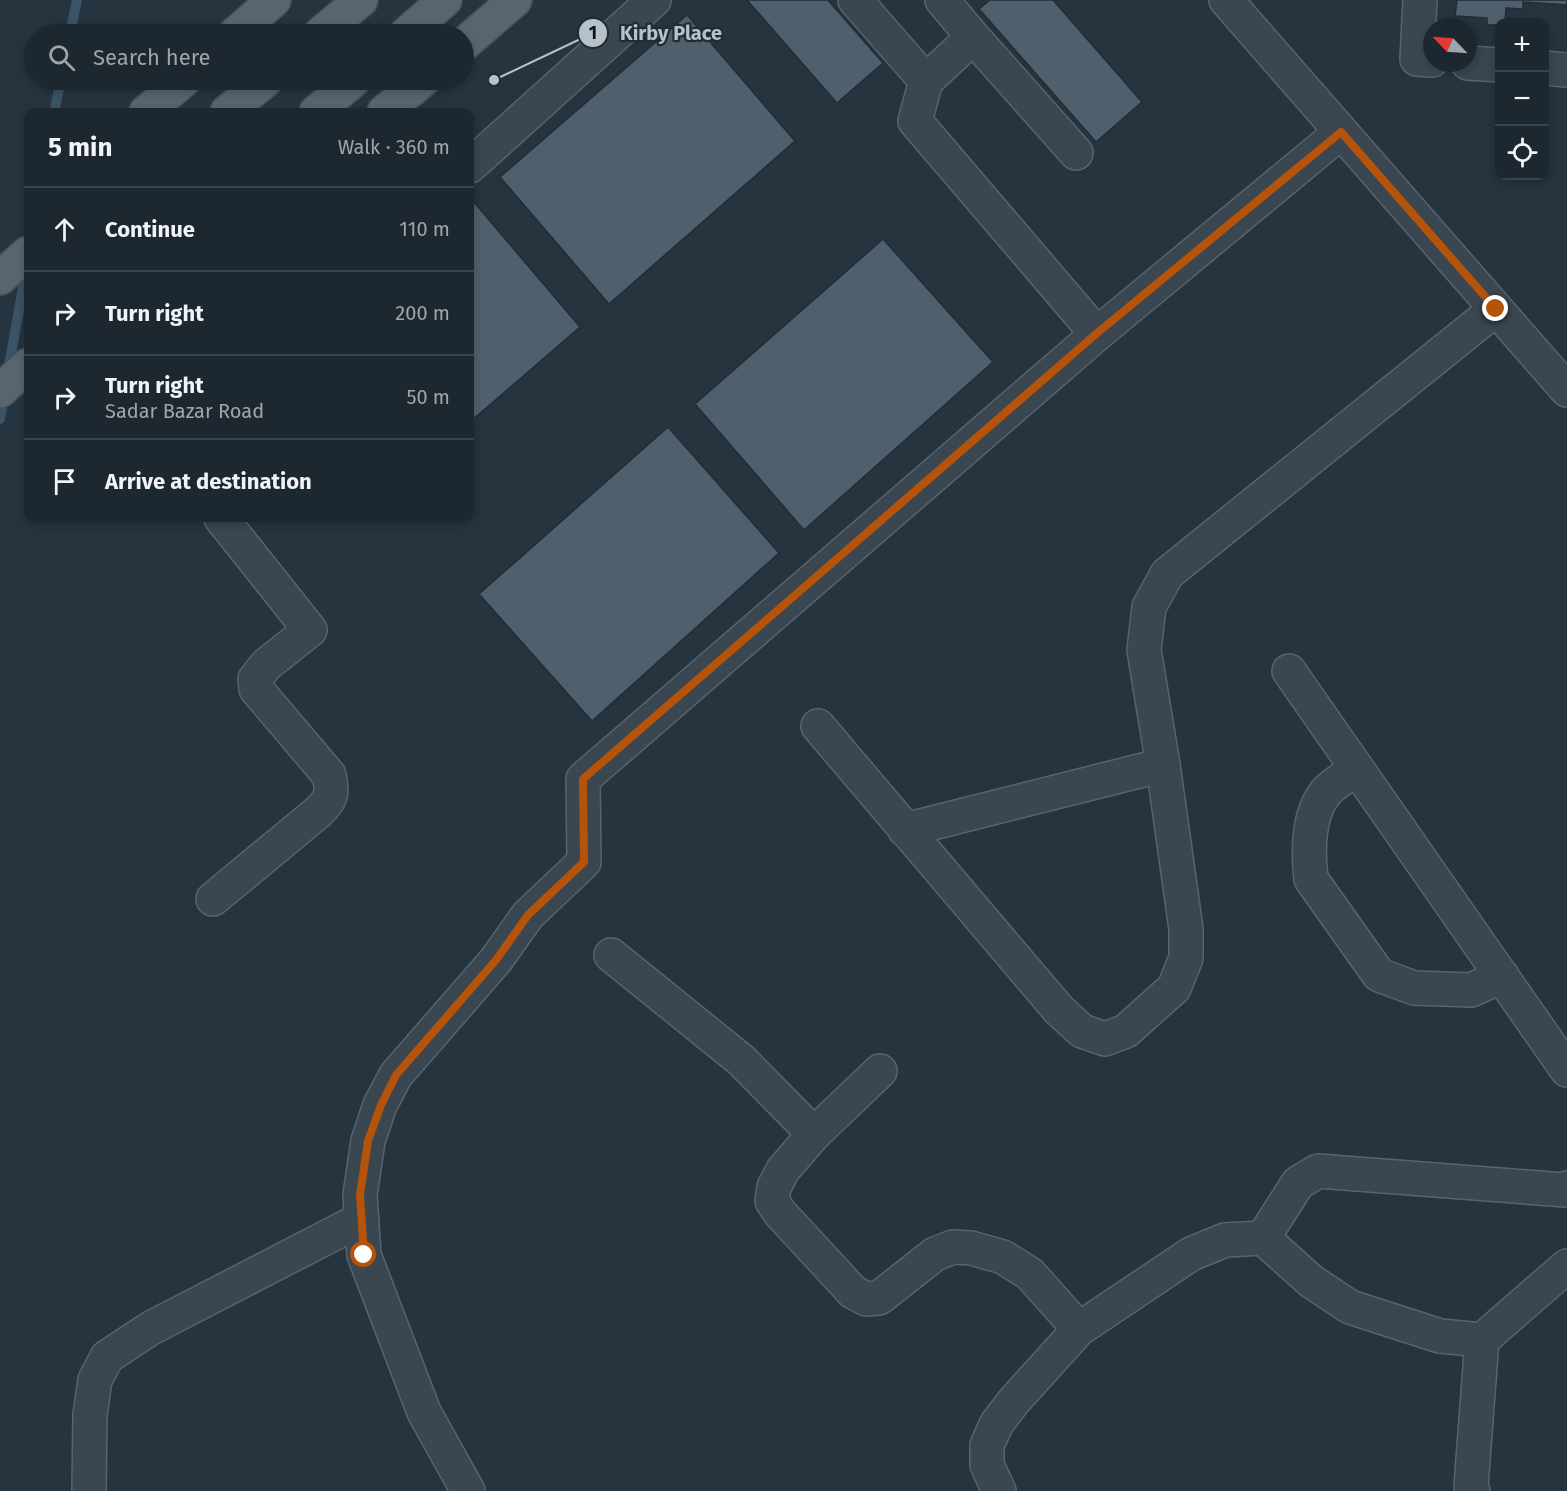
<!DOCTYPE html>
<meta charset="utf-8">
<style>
:root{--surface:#1c2730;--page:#252f38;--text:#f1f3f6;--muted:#a0a5ab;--line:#3a444c}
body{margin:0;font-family:"Fira Sans",sans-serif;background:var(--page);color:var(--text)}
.controls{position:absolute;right:18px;top:18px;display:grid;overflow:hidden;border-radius:12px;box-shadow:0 3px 9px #0003}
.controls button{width:54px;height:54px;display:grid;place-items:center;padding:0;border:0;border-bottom:2px solid var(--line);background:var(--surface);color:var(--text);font:30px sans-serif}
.compass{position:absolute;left:1423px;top:18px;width:54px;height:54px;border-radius:50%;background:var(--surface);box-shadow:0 3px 9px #0003;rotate:295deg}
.stop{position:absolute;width:18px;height:18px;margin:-14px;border:4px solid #b45309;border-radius:50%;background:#fff}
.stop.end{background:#b45309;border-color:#fff;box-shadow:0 2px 6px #0008}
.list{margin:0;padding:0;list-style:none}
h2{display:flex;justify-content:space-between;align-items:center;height:78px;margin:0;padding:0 24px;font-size:26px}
h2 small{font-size:20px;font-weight:400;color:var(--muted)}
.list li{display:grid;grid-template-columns:39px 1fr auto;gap:18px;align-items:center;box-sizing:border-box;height:84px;padding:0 24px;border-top:2px solid var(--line)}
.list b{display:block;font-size:22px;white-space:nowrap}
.list p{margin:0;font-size:20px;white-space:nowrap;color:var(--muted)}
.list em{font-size:20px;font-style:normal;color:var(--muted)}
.icon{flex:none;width:33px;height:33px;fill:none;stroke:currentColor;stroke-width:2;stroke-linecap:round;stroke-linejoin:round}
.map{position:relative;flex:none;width:1567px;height:1491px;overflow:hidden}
.search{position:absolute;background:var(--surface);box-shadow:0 3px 9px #0003;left:24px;top:24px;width:450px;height:66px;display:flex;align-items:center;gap:15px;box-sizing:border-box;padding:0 21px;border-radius:33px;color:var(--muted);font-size:22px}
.panel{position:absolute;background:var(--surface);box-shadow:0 3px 9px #0003;left:24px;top:108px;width:450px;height:414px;border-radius:12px}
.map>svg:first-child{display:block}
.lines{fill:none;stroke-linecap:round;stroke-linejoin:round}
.stream{stroke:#3a5366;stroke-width:10}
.building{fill:#4f5f6b;stroke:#212d37;stroke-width:1.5}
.minor-casing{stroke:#58646d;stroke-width:36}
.major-casing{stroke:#444f59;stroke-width:36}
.minor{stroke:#3a4650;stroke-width:33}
.major{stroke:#58656f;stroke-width:33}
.route{stroke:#b45309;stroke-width:8}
.leader{fill:none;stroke:#b7c1ca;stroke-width:2}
.callout-dot{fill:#b7c1ca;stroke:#1f2b35;stroke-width:2}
.mark-label{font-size:18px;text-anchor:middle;font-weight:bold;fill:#111}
.callout-label{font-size:20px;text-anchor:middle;font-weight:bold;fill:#b7c1ca;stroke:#1f2b35;stroke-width:4.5;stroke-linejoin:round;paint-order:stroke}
</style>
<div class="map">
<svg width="1567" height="1491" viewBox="0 0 1567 1491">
<rect width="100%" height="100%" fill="#263440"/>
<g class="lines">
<g class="stream">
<polyline points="70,34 77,0"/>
<polyline points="54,112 61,80"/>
<polyline points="8,371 27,265"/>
<polyline points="0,419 4,395"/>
</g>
</g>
<g class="building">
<polygon points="747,0 828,0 883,63 837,103"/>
<polygon points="990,0 1053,0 1142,102 1096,142 979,9"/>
<polygon points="1457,0 1567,0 1567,5 1523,2 1523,9 1506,8 1505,22 1500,22 1500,25 1487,25 1487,18 1455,16"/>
<polygon points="687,15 795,141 609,304 500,177"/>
<polygon points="473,201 580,327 470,422 470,204"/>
<polygon points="883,239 993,362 804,530 695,404"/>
<polygon points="668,427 779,553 592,721 479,594"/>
</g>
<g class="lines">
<defs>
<g id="minor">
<polyline points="855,0 926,81 915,121 1097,334"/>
<polyline points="942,0 973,37"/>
<polyline points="1226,0 1567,390"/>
<polyline points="1420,0 1417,59 1432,60"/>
<polyline points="1468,63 1500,65"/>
<polyline points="1544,68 1567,70"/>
<polyline points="926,81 973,37 1076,153"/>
<polyline points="470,166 654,0"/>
<polyline points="1289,671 1567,1070"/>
<polyline points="818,726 1059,1010 1082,1031 1105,1039 1126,1031 1174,988 1186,958 1186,929 1163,765 1144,650 1149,607 1167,574 1496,309"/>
<path d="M1357 769C1347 776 1334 783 1326 792 1307 815 1308 852 1311 879L1379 975 1414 988 1471 990 1502 976"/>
<polyline points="905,830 1163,765"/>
<path d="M213 899 317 813C332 799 333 794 329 775L256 689 255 679 266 665 310 630 221 518"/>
<polyline points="611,955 741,1060 814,1134"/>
<polyline points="880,1071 814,1134 783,1170 774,1187 772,1201 780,1213 853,1292 866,1299 879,1298 935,1254 953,1247 971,1248 1003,1257 1030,1274 1079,1329"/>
<polyline points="1567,1188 1565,1190 1318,1171 1298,1183 1263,1238 1311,1281 1350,1307 1440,1336 1482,1340 1567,1266"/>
<polyline points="89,1491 90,1415 95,1380 107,1357 151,1328 362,1219"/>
<polyline points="468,1491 424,1412 364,1255 360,1195 368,1141 380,1105 396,1075 496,960 528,915 584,862 583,779 1097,334 1341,132"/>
<polyline points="999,1491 987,1465 987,1445 997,1423 1014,1401 1079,1329 1191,1254 1225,1240 1263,1238"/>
<polyline points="1473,1491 1471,1486 1482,1340"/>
</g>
<g id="major">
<polyline points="235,34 274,0"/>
<polyline points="320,34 361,0"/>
<polyline points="406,34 445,0"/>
<polyline points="464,44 515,0"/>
<polyline points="146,112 184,80"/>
<polyline points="227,112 266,80"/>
<polyline points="316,112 354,80"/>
<polyline points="384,112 423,80"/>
<polyline points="0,278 28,253"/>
<polyline points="0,391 28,365"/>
</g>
</defs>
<use href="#minor" class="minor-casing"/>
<use href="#major" class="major-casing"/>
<use href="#minor" class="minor"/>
<use href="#major" class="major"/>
</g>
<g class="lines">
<polyline class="route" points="364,1255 360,1195 368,1141 381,1105 396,1075 496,960 528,915 584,862 583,779 1096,334 1341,132 1496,309"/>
</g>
<path class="leader" d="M494 80L593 33"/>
<g class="callout-dot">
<circle cx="494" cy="80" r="6"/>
<circle cx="593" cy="33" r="15"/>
</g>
<g class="mark-label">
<text x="593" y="39">1</text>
</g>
<g class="callout-label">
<text x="671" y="40">Kirby Place</text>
</g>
</svg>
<div class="controls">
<button>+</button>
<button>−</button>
<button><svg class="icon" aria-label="locate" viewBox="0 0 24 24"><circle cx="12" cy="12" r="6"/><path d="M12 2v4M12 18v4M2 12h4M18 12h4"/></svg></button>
</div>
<svg class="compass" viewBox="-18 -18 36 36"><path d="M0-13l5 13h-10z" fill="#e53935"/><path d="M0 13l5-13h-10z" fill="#a0a5ab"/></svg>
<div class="stop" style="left:364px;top:1255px"></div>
<div class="stop end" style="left:1496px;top:309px"></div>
<div class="search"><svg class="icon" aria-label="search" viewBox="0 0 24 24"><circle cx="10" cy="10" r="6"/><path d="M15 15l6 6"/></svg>Search here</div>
<section class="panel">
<h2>5 min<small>Walk · 360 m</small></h2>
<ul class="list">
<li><svg class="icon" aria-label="ahead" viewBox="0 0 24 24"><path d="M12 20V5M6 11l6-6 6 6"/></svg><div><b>Continue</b></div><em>110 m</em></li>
<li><svg class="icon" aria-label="right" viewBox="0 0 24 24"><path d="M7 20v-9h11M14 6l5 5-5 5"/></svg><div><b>Turn right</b></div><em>200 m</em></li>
<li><svg class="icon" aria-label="right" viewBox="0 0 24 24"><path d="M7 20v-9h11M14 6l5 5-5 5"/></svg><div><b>Turn right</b><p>Sadar Bazar Road</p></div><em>50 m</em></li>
<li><svg class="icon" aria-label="arrive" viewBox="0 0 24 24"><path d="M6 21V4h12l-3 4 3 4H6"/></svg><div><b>Arrive at destination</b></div></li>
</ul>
</section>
</div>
